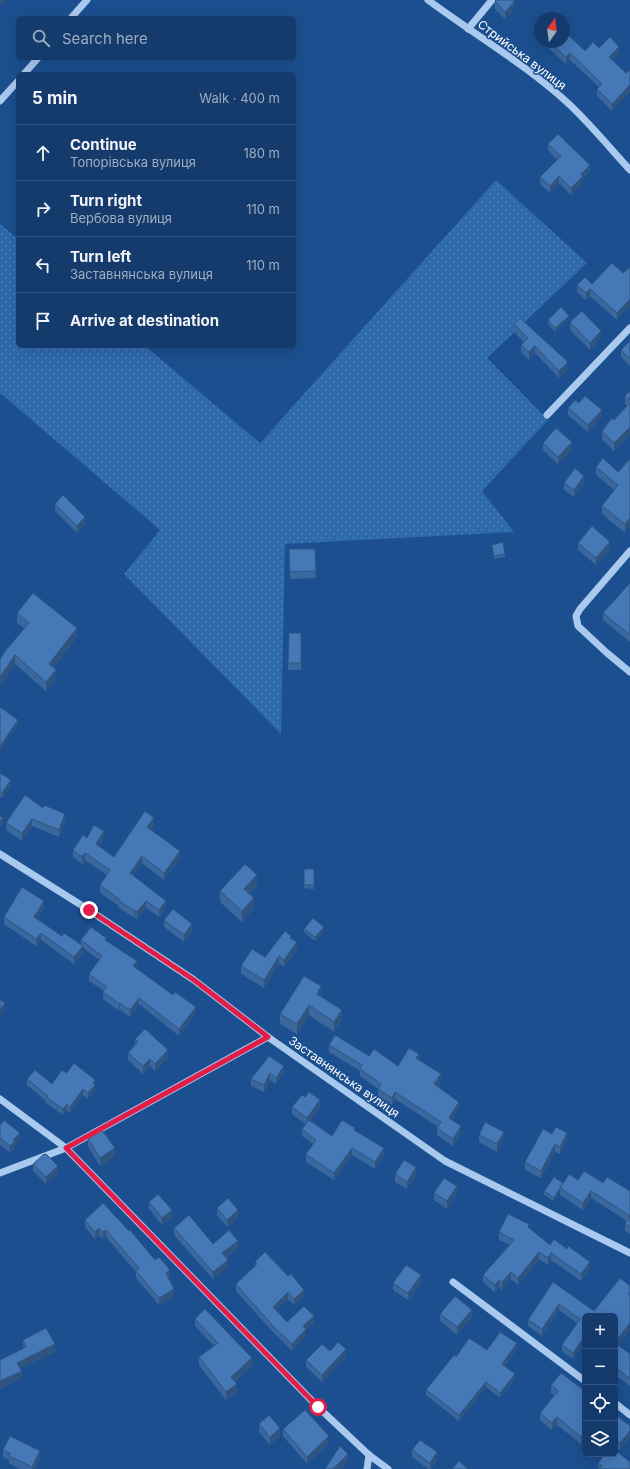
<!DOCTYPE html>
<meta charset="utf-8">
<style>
:root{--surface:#143b6b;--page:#214673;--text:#f1f3f6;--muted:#9dadc1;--line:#33557e}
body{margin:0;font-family:Inter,sans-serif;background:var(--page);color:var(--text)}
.controls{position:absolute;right:12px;bottom:12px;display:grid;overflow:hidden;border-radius:6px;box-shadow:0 4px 16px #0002}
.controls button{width:36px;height:36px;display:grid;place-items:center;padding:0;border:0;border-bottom:1px solid var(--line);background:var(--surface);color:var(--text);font:20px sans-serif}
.compass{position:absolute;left:534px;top:12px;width:36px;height:36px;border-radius:50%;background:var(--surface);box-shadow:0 4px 16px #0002;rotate:14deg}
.stop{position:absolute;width:12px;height:12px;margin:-9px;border:3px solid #e11d48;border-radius:50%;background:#fff}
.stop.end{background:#e11d48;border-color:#fff;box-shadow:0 1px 4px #0008}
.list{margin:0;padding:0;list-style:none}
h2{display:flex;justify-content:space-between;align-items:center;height:52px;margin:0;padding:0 16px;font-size:17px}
h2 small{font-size:13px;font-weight:400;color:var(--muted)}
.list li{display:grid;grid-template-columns:26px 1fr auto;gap:12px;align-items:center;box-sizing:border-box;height:56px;padding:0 16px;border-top:1px solid var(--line)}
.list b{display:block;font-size:15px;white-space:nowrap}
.list p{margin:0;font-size:13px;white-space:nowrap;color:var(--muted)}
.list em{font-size:13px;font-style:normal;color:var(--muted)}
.icon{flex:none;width:22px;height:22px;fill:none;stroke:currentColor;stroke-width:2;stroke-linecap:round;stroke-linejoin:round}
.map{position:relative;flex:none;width:630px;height:1469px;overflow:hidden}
.search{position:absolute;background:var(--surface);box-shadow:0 4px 16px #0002;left:16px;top:16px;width:280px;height:44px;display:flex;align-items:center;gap:10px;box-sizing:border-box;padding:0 14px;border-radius:6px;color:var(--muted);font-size:15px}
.panel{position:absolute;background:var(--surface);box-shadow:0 4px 16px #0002;left:16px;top:72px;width:280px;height:276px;border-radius:6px}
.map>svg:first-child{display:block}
.grass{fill:url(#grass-dots)}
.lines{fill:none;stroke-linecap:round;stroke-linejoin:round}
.minor{stroke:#a9c9ee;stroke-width:7}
.wall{fill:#3a679d}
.shaded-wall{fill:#305480}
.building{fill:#4478b7;stroke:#305480}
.route{stroke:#e11d48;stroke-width:5}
.labels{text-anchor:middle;stroke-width:3;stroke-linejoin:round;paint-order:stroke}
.street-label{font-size:12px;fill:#fff;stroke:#1b4f8f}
</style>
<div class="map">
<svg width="630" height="1469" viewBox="0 0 630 1469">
<defs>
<pattern id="grass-dots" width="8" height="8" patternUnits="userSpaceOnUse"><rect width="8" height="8" fill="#2e69ad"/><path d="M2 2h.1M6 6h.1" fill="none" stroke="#4d80b9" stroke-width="1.8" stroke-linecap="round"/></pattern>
</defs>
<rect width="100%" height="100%" fill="#1b4f8f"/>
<polygon class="grass" points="496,180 587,263 487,358 548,420 482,491 514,532 285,544 281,734 124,574 160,530 0,393 0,224 18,239 18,346 145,346 260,443"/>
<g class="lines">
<g class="minor">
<path d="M428 0C475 35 527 65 570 105 591 125 610 148 630 170"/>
<polyline points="71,18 87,0"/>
<polyline points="468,29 492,0"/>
<polyline points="24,74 38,58"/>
<polyline points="0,101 18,81"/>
<polyline points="547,415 630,328"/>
<polyline points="630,551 580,609 576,616 578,626 607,653 630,672"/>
<polyline points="0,854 89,910 194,980 268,1037 445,1161 630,1253"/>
<polyline points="0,1099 66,1148 318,1407 369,1455 388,1469"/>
<polyline points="0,1173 66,1148 268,1037"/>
<polyline points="453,1282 585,1381"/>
<polyline points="615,1403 630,1415"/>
<polyline points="367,1469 369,1455"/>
</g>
</g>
<g class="wall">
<polygon points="495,1 514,9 505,19 495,9"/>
<polygon points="546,42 564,42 585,51 599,48 619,54 612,61 626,73 612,111 597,96 597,89 599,87 570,60 566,64 546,46"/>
<polygon points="548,144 590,171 583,178 583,183 571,195 559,183 550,193 540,184 540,177 557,160 548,150"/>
<polygon points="623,273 617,320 590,296 586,300 577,292 577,285 592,284"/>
<polygon points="569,319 555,332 548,324 548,320"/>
<polygon points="570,322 601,338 590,350 570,330"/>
<polygon points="514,324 568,369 559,378 535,353 529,360 521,352 521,345 524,342 514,332"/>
<polygon points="630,341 630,366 621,357 621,350"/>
<polygon points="630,391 630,435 614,451 602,439 602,431 627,406 625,404 625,396"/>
<polygon points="579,403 602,417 588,432 568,415 568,408"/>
<polygon points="543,443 572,449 558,464 543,450"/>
<polygon points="630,459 625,533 602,514 602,506 614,490 596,475 596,467 618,472"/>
<polygon points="564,483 584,483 574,497 564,490"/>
<polygon points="55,504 85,525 77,533 55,511"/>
<polygon points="578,543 610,549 596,565 578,550"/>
<polygon points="492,545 505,554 505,557 494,559"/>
<polygon points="289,549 315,549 316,578 290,579"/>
<polygon points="630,583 630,642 603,620 603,613"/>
<polygon points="17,613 77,637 53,668 56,680 46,691 15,664 0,686 24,628 17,623"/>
<polygon points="301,633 301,670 288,670 288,663"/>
<polygon points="0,773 11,785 2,798 0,796"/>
<polygon points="43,808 65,821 59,837 32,826 22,841 6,830 6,823"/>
<polygon points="154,825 151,829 180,858 164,880 142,863 133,876 166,908 159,917 146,908 137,919 135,918 134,918 118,907 118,905 100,893 100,885 107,875 85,860 82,864 73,857 73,850 87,838 104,838 99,846 114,857"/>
<polygon points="304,869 314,869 314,889 304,888"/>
<polygon points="257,886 249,894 254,909 242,922 220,902 220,891"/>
<polygon points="44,908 37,919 62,936 81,945 81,940 106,941 137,968 136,969 196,1013 179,1036 139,1004 130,1017 120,1010 119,1011 103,999 103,992 104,991 89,981 89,974 99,960 83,948 83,953 74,964 41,940 36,946 4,924 4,917"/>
<polygon points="164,920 192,931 184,942 164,927"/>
<polygon points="304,929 324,931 315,941 304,932"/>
<polygon points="291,939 297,950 284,967 279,963 264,988 241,974 241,966 265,957"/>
<polygon points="321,997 342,1020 334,1032 309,1015 297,1034 280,1024 280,1014"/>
<polygon points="135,1039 168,1057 155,1071 150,1066 143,1074 128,1060 128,1053 135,1044"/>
<polygon points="329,1045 369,1056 398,1066 419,1060 441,1081 438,1086 459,1109 452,1120 461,1133 453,1146 437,1135 437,1128 438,1127 395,1099 392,1105 378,1096 378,1089 360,1076 360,1071 329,1052"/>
<polygon points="269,1056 284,1073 276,1084 270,1080 264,1092 251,1086 251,1079"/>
<polygon points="67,1073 95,1080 95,1091 88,1099 83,1095 70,1113 67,1110 63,1115 46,1103 46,1101 27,1085 27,1079 52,1084"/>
<polygon points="292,1107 320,1107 310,1121 332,1136 355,1130 384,1155 375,1169 352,1155 334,1180 306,1162 306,1154 313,1144 302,1136 302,1129 305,1124 292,1114"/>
<polygon points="0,1125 20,1139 14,1146 14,1149 10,1153 0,1145"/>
<polygon points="552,1134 567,1140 560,1154 555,1152 541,1178 525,1170 525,1162"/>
<polygon points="479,1135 504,1139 497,1152 479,1142"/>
<polygon points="88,1139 115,1156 100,1166 88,1147"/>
<polygon points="33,1164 58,1173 46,1184 33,1171"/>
<polygon points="395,1174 416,1175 407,1189 395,1182"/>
<polygon points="578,1180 603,1183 630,1191 630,1234 625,1231 625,1224 627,1221 591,1198 583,1210 560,1195 560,1192 554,1201 544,1195 544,1191 563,1183"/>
<polygon points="434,1193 457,1194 447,1209 434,1200"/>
<polygon points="149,1202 172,1217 162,1225 149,1209"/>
<polygon points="103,1203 170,1277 168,1278 174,1296 159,1305 136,1278 136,1272 106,1237 103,1239 99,1235 95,1239 85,1227 85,1220"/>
<polygon points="217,1208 238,1218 227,1227 217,1215"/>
<polygon points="174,1228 213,1244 238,1248 226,1258 228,1267 213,1279 174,1235"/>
<polygon points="529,1228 550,1245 590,1269 581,1281 551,1260 548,1265 539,1259 518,1285 511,1279 502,1290 499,1287 495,1293 483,1282 483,1275 510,1245 499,1240 499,1232"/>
<polygon points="255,1262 304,1296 294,1305 288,1299 276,1310 287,1322 314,1323 306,1330 306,1336 292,1351 272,1331 236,1291 236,1284 255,1266"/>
<polygon points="553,1282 594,1311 630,1286 630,1329 618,1345 630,1354 630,1386 618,1377 615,1380 615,1316 585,1316 573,1359 562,1351 562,1345 577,1323 559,1310 542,1336 528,1326 528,1320"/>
<polygon points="393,1283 421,1283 408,1300 393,1290"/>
<polygon points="440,1314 472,1317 457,1335 440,1321"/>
<polygon points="195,1319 252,1365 235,1382 237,1392 226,1400 199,1365 199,1357 214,1346 195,1326"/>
<polygon points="23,1340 55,1352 20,1368 22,1378 0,1389 23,1348"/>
<polygon points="517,1348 505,1366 515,1379 500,1398 486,1387 459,1421 426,1395 426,1390 456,1357 487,1350"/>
<polygon points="346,1356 322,1382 306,1367 306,1360"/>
<polygon points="551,1385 585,1391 581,1444 557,1425 552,1430 540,1420 540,1413 554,1395 551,1393"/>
<polygon points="615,1414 630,1426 620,1450 615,1446"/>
<polygon points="259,1424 280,1436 270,1445 259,1432"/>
<polygon points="283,1429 329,1443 307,1464 283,1436"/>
<polygon points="3,1450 40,1458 35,1469 20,1469 9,1463 9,1460 3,1457"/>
<polygon points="412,1450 437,1460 431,1469 428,1469 412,1457"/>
<polygon points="630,1462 598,1469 598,1463"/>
</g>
<g class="shaded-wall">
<polygon points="0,0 6,0 0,7"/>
<polygon points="514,2 514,9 505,19 505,12"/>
<polygon points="619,47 619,54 609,64 609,57"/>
<polygon points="570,53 570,60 566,64 566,57"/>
<polygon points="630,85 630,92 612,111 612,104"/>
<polygon points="590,165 590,171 583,178 583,183 571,195 571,188 581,174"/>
<polygon points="559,176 559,183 550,193 550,186"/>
<polygon points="590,289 590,296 586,300 586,293"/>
<polygon points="630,299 630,306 617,320 617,313"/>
<polygon points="569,316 569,319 555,332 555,328"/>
<polygon points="601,331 601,338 590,350 590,343"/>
<polygon points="535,346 535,353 529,360 529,352"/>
<polygon points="568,362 568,369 559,378 559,371"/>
<polygon points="602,410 602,417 588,432 588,425"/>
<polygon points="630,427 630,435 614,451 614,443"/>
<polygon points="572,442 572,449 558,464 558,457"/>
<polygon points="584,476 584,483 574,497 574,490"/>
<polygon points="85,517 85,525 77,533 77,526"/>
<polygon points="630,518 630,527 625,533 625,524"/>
<polygon points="610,542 610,549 596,565 596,558"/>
<polygon points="77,628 77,637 49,673 49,664"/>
<polygon points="15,655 15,664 0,686 0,677"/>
<polygon points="56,670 56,680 46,691 46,682"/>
<polygon points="18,720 18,725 0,751 0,746"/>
<polygon points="11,780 11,785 2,798 2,793"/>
<polygon points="65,814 65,821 59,837 59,830"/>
<polygon points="3,818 3,823 0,827 0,822"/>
<polygon points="154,818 154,825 147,834 147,827"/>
<polygon points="32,819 32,826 22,841 22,833"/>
<polygon points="104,831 104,838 96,851 96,844"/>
<polygon points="180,851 180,858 164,880 164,873"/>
<polygon points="85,853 85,860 82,864 82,857"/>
<polygon points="142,856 142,863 130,881 130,873"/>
<polygon points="257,875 257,886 244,900 244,889"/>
<polygon points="254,898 254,909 242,922 242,911"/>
<polygon points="44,901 44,908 34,924 34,917"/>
<polygon points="146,901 146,908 137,919 137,912"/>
<polygon points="166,901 166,908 159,917 159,910"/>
<polygon points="135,910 135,918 134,918 134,911"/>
<polygon points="192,924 192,931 184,942 184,935"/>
<polygon points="324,927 324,931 315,941 315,937"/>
<polygon points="41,933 41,940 36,946 36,939"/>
<polygon points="297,942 297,950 284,967 284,960"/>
<polygon points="83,946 83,953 74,964 74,957"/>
<polygon points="279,956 279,963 264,988 264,980"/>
<polygon points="137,961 137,968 133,973 133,966"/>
<polygon points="321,986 321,996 317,994"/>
<polygon points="139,998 139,1004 130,1017 130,1010"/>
<polygon points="5,1003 5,1010 0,1016 0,1009"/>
<polygon points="120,1003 120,1010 119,1011 119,1004"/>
<polygon points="309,1005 309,1015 297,1034 297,1024"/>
<polygon points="196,1007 196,1013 179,1036 179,1029"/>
<polygon points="342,1010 342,1020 334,1032 334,1022"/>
<polygon points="168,1050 168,1057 155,1071 155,1064"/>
<polygon points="419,1054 419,1061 416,1058"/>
<polygon points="150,1059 150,1066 143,1074 143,1066"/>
<polygon points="284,1066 284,1073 276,1084 276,1078"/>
<polygon points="270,1073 270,1080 264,1092 264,1085"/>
<polygon points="441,1074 441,1081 434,1091 434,1084"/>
<polygon points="95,1080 95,1091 88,1099 88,1093 93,1083"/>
<polygon points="83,1089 83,1095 70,1113 70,1107"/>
<polygon points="395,1092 395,1099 392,1105 392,1098"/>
<polygon points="320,1100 320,1107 307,1125 307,1118"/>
<polygon points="459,1102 459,1109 449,1125 449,1118"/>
<polygon points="67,1104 67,1110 63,1115 63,1109"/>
<polygon points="461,1126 461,1133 453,1146 453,1139"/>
<polygon points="504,1132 504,1139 497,1152 497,1144"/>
<polygon points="20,1133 20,1139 14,1146 14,1149 10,1153 10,1146 13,1140"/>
<polygon points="567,1133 567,1140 560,1154 560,1147"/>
<polygon points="555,1144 555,1152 541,1178 541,1171"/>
<polygon points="115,1148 115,1156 100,1166 100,1158"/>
<polygon points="352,1148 352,1155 334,1180 334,1173"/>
<polygon points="384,1148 384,1155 375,1169 375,1162"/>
<polygon points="58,1166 58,1173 46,1184 46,1177"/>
<polygon points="416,1167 416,1175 407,1189 407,1182"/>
<polygon points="457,1186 457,1194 447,1209 447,1201"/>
<polygon points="560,1189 560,1192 554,1201 554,1198"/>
<polygon points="591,1191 591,1198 583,1210 583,1203"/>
<polygon points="172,1210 172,1217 162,1225 162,1218"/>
<polygon points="238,1210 238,1218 227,1227 227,1220"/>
<polygon points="99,1228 99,1235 95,1239 95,1232"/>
<polygon points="106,1230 106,1237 103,1239 103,1232"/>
<polygon points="238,1241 238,1248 222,1260 222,1253"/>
<polygon points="539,1252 539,1259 518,1285 518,1278"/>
<polygon points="551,1253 551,1260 548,1265 548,1258"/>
<polygon points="228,1260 228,1267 213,1279 213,1272"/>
<polygon points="590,1262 590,1269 581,1281 581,1274"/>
<polygon points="170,1270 170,1277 166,1280 166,1273"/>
<polygon points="511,1272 511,1279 502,1290 502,1282"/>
<polygon points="421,1275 421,1283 408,1300 408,1293"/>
<polygon points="499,1280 499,1287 495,1293 495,1285"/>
<polygon points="174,1289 174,1296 159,1305 159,1298"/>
<polygon points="304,1290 304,1296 294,1305 294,1299"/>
<polygon points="288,1292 288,1299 273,1313 273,1307"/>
<polygon points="559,1304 559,1310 542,1336 542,1329"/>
<polygon points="472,1310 472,1317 457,1335 457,1327"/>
<polygon points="314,1316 314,1323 306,1330 306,1336 292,1351 292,1344 303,1326"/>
<polygon points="630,1323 630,1329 617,1347 617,1340"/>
<polygon points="585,1336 585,1342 573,1359 573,1353"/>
<polygon points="517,1343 517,1348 502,1369 502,1364"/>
<polygon points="55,1344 55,1352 17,1370 17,1363"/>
<polygon points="346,1349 346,1356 322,1382 322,1375"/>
<polygon points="252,1358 252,1365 231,1385 231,1377"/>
<polygon points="618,1369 618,1377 615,1380 615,1372"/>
<polygon points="22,1371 22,1378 0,1389 0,1381"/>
<polygon points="515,1374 515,1379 500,1398 500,1393"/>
<polygon points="486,1382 486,1387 459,1421 459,1415"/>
<polygon points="237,1384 237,1392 226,1400 226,1392"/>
<polygon points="557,1417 557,1425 552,1430 552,1423"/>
<polygon points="280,1428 280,1436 270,1445 270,1437"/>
<polygon points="630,1431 630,1438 620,1450 620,1443"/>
<polygon points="585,1432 585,1439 581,1444 581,1437"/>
<polygon points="329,1436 329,1443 307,1464 307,1457"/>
<polygon points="40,1451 40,1458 35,1469 32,1469 32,1467"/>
<polygon points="437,1452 437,1460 431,1469 430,1469 430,1463"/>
<polygon points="348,1454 348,1462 341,1469 333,1469"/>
</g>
<g class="building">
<polygon points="496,0 514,0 514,2 505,12 495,1"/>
<polygon points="564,31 585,51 593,42 599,48 610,37 619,47 609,57 626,73 630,70 630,85 612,104 597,89 602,84 570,53 566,57 549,42 564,42"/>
<polygon points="558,134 590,165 581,174 583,176 571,188 559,176 550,186 540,177 561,156 548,144"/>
<polygon points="612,263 623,273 630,267 630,299 617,313 590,289 586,293 577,285 585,277 592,284"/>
<polygon points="561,307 569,316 555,328 548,320"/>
<polygon points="582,311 601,331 590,343 570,322"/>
<polygon points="520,318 568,362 559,371 535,346 529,352 521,345 528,338 514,324"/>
<polygon points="630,341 630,359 621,350"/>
<polygon points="630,391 630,400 625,396"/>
<polygon points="585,396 602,410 588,425 568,408 575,400 579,403"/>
<polygon points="630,403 630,427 614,443 602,431 612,418 614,420"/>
<polygon points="556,428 572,442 558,457 543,443"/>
<polygon points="603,458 618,472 630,459 630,518 625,524 602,506 618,485 596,467"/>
<polygon points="575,468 584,476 574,490 564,483"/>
<polygon points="63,495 85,517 77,526 55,504"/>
<polygon points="592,526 610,542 596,558 578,543"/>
<polygon points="503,542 505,554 494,556 492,545"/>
<polygon points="289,549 315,549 316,571 290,572"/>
<polygon points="630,583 630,635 603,613"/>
<polygon points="33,593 77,628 49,664 56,670 46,682 15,655 0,677 0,659 6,650 29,623 17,613"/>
<polygon points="289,633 301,633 301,663 288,663"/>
<polygon points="0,707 18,720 0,746"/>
<polygon points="0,773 11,780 2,793 0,791"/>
<polygon points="25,795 43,808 44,805 65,814 59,830 32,819 22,833 6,823"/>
<polygon points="145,811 154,818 147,827 180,851 164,873 142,856 130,873 166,901 159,910 146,901 137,912 135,910 134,911 118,900 119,899 100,885 110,870 85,853 82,857 73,850 83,835 87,838 94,825 104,831 96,844 114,857"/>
<polygon points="0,816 3,818 0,822"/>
<polygon points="245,864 257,875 244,889 254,898 242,911 220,891"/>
<rect x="304" y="869" width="10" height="16"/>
<polygon points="22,887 44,901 34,917 62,936 64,933 83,946 74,957 41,933 36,939 4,917"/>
<polygon points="173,909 192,924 184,935 164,920"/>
<polygon points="313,918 324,927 315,937 304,929"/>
<polygon points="91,927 106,938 105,940 137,961 133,966 173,995 175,992 196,1007 179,1029 139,998 130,1010 120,1003 119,1004 103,992 107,987 89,974 102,956 81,940"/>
<polygon points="285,931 291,936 290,938 297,942 284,960 279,956 264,980 241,966 252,949 265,957"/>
<polygon points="304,976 321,986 317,994 342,1010 334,1022 309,1005 297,1024 280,1014"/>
<polygon points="0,1000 5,1003 0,1009"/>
<polygon points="145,1029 168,1050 155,1064 150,1059 143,1066 128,1053 138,1042 135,1039"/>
<polygon points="335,1035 369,1056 374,1049 398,1066 409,1048 419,1054 416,1058 441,1074 434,1084 459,1102 449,1118 461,1126 453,1139 437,1128 441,1122 395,1092 392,1098 378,1089 381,1084 360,1069 362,1065 329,1045"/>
<polygon points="269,1056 284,1066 276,1078 270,1073 264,1085 251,1079"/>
<polygon points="74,1063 95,1080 93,1083 95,1085 88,1093 83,1089 70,1107 67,1104 63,1109 46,1097 48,1096 27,1079 35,1070 52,1084 62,1070 67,1073"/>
<polygon points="309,1092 320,1100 307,1118 292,1107 302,1095 305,1097"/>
<polygon points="4,1120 20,1133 13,1140 14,1142 10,1146 0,1138 0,1125"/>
<polygon points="309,1120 332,1136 342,1120 355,1128 354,1130 384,1148 375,1162 352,1148 334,1173 306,1154 316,1140 302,1129"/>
<polygon points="485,1122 504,1132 497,1144 479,1135"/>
<polygon points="556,1127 567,1133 560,1147 555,1144 541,1171 525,1162 543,1129 552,1134"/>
<polygon points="102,1130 115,1148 100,1158 88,1139"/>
<polygon points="46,1154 58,1166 46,1177 33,1164 43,1155"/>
<polygon points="404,1160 416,1167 407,1182 395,1174"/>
<polygon points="584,1171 603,1183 607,1177 630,1191 630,1227 625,1224 630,1216 591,1191 583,1203 560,1188 569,1174 578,1180"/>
<polygon points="554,1177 563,1183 554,1198 544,1191"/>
<polygon points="444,1178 457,1186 447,1201 434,1193"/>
<polygon points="158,1194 172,1210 162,1218 149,1202"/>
<polygon points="228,1198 238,1210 227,1220 217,1208"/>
<polygon points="103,1203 129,1231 130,1230 155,1260 159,1257 170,1270 166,1273 174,1289 159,1298 136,1271 139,1268 106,1230 103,1232 99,1228 95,1232 85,1220"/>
<polygon points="508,1214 529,1224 528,1227 550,1245 554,1239 567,1249 568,1246 590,1262 581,1274 551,1253 548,1258 539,1252 518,1278 511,1272 502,1282 499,1280 495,1285 483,1275 514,1240 499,1232"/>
<polygon points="189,1215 213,1244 229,1230 238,1241 222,1253 228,1260 213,1272 174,1228"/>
<polygon points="265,1252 288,1276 291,1274 304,1290 294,1299 288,1292 273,1307 287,1322 304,1306 314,1316 303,1326 306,1329 292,1344 272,1325 236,1284 257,1264 255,1262"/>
<polygon points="406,1265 421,1275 408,1293 393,1283"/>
<polygon points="620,1278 630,1286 630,1292 628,1294 630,1295 630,1323 617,1340 615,1339 615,1316 585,1316 585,1336 573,1353 562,1345 580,1319 559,1304 542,1329 528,1320 553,1282 594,1311"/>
<polygon points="455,1296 472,1310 457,1327 440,1314"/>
<polygon points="205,1309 252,1358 231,1377 237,1384 226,1392 199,1357 218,1343 195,1319"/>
<polygon points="46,1328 55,1344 17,1363 22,1371 0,1381 0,1360 26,1347 23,1340"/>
<polygon points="500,1332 517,1343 502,1364 515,1374 500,1393 486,1382 459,1415 426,1390 454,1355 456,1357 469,1338 487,1350"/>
<polygon points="338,1342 346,1349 322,1375 306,1360 322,1344 330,1351"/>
<polygon points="615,1343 630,1354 630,1379 618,1369 615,1372"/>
<polygon points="561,1373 585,1391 585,1432 581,1437 557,1417 552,1423 540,1413 558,1391 551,1385"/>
<polygon points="305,1410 329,1436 307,1457 283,1429"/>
<polygon points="615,1414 630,1426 630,1431 620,1443 615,1439"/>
<polygon points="269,1415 280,1428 270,1437 259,1424"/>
<polygon points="10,1436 40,1451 32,1467 9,1456 10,1453 3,1450"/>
<polygon points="420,1440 437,1452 430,1463 412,1450"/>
<polygon points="340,1446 348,1454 333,1469 325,1469"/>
<polygon points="615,1450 630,1462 630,1469 598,1469 602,1466 598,1463 605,1454 615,1454"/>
<polygon points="459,1461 468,1469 452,1469"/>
</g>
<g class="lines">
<polyline class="route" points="89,910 194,980 268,1037 66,1148 318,1407"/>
</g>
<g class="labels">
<g class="street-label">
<text transform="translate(522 55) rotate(37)" y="4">Стрийська вулиця</text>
<text transform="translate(344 1077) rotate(35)" y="4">Заставнянська вулиця</text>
</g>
</g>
</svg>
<div class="controls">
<button>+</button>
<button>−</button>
<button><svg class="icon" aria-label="locate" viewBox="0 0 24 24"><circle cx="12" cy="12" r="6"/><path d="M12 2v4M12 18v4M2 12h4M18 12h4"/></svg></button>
<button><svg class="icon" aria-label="layers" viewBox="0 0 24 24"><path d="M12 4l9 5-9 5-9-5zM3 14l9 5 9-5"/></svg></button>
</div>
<svg class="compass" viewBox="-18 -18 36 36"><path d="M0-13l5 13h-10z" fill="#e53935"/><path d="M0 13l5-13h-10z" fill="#9dadc1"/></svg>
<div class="stop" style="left:318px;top:1407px"></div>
<div class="stop end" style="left:89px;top:910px"></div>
<div class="search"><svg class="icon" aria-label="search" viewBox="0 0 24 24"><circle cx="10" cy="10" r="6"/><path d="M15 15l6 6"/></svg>Search here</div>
<section class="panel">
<h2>5 min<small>Walk · 400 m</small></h2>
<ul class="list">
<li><svg class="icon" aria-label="ahead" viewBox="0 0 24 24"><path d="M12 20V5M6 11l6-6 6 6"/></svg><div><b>Continue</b><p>Топорівська вулиця</p></div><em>180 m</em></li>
<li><svg class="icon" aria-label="right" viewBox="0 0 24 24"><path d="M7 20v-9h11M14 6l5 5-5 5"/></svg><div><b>Turn right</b><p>Вербова вулиця</p></div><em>110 m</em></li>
<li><svg class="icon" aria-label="left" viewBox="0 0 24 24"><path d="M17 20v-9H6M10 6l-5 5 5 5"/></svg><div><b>Turn left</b><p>Заставнянська вулиця</p></div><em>110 m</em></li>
<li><svg class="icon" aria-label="arrive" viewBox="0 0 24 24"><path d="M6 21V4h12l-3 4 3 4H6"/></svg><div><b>Arrive at destination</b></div></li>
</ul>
</section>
</div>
